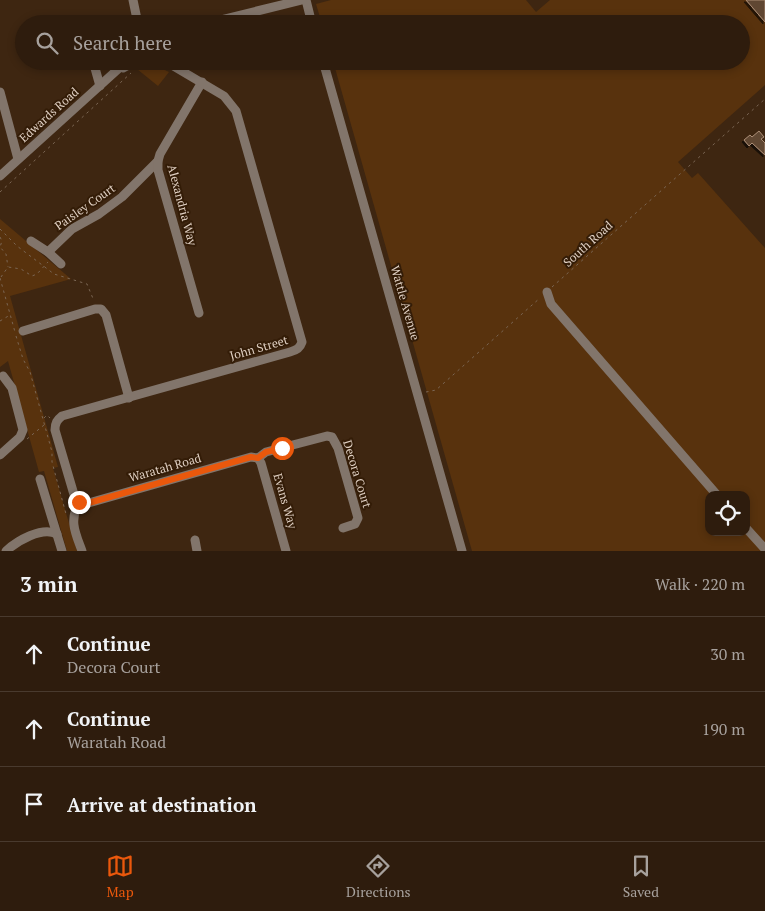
<!DOCTYPE html>
<meta charset="utf-8">
<style>
:root{--surface:#2e1c0d;--page:#362516;--text:#f1f3f6;--muted:#a7a19d;--line:#493a2e;--accent:#ea580c}
body{margin:0;font-family:"PT Serif",serif;background:var(--page);color:var(--text)}
.controls{position:absolute;right:15px;bottom:15px;display:grid;overflow:hidden;border-radius:10px;box-shadow:0 2px 8px #0003}
.controls button{width:45px;height:45px;display:grid;place-items:center;padding:0;border:0;border-bottom:1px solid var(--line);background:var(--surface);color:var(--text);font:25px sans-serif}
.stop{position:absolute;width:15px;height:15px;margin:-11px;border:4px solid #ea580c;border-radius:50%;background:#fff}
.stop.end{background:#ea580c;border-color:#fff;box-shadow:0 1px 5px #0008}
.list{margin:0;padding:0;list-style:none}
h2{display:flex;justify-content:space-between;align-items:center;height:65px;margin:0;padding:0 20px;font-size:21px}
h2 small{font-size:16px;font-weight:400;color:var(--muted)}
.list li{display:grid;grid-template-columns:32px 1fr auto;gap:15px;align-items:center;box-sizing:border-box;height:75px;padding:0 20px;border-top:1px solid var(--line)}
.list b{display:block;font-size:19px;white-space:nowrap}
.list p{margin:0;font-size:16px;white-space:nowrap;color:var(--muted)}
.list em{font-size:16px;font-style:normal;color:var(--muted)}
.icon{flex:none;width:28px;height:28px;fill:none;stroke:currentColor;stroke-width:2;stroke-linecap:round;stroke-linejoin:round}
.map{position:relative;flex:none;width:765px;height:551px;overflow:hidden}
.search{position:absolute;background:var(--surface);box-shadow:0 2px 8px #0003;left:15px;right:15px;top:15px;height:55px;display:flex;align-items:center;gap:12px;box-sizing:border-box;padding:0 18px;border-radius:28px;color:var(--muted);font-size:19px}
.sheet{height:290px;background:var(--surface)}
nav{display:flex;justify-content:space-around;align-items:center;box-sizing:border-box;height:70px;border-top:1px solid var(--line);background:var(--surface);font-size:14px;color:var(--muted)}
nav a{display:grid;justify-items:center;gap:2px}
nav .on{color:var(--accent)}
.map>svg:first-child{display:block}
.green{fill:#58320d;fill-rule:evenodd}
.building{fill:#614731;stroke:#ab8d76;filter:url(#shadow)}
.lines{fill:none;stroke-linecap:round;stroke-linejoin:round}
.path{stroke:#7b6654;stroke-width:1;stroke-dasharray:2.5 4;stroke-linecap:butt}
.minor{stroke:#82756b;stroke-width:9}
.route{stroke:#ea580c;stroke-width:6}
.labels{text-anchor:middle;stroke-width:4;stroke-linejoin:round;paint-order:stroke}
.street-label{font-size:12px;fill:#dfcfc2;stroke:#331c07}
</style>
<div class="map">
<svg width="765" height="551" viewBox="0 0 765 551">
<defs>
<filter id="shadow"><feDropShadow dx="-2" dy="2" stdDeviation="0" flood-color="#0009"/></filter>
</defs>
<rect width="100%" height="100%" fill="#3e2611"/>
<g class="green">
<path d="M331 0H526L536 12 550 0H765V85L678 162 692 178 698 173 765 248V551H472L333 61H741V24H322L316 4ZM709 495H746V532H709Z"/>
<polygon points="147,66 156,66 169,72 158,86 137,69"/>
<polygon points="0,219 71,279 10,296 58,467 53,468 77,551 67,551 44,471 39,472 8,361 0,367"/>
</g>
<g class="building">
<polygon points="746,0 765,0 765,22"/>
<polygon points="759,131 764,137 761,139 765,143 765,155 752,143 749,146 744,140 750,135 752,137"/>
</g>
<g class="lines">
<g class="path">
<polyline points="0,192 131,73"/>
<polyline points="0,229 17,246 54,274 87,284 94,301"/>
<polyline points="0,237 2,241 0,247 6,254 8,267"/>
<polyline points="1,277 8,267 21,269 32,276 37,274 48,262"/>
<polyline points="0,278 15,332"/>
<polyline points="552,287 765,99"/>
<polyline points="0,321 10,315"/>
<polyline points="16,336 23,359 30,372 52,452 52,462 66,514"/>
<polyline points="426,392 436,390 540,298"/>
<polyline points="44,418 47,415 50,418"/>
<polyline points="27,439 44,425"/>
</g>
<g class="minor">
<polyline points="133,0 138,24"/>
<polyline points="306,0 312,24"/>
<polyline points="76,22 78,24"/>
<polyline points="204,24 302,0"/>
<polyline points="93,61 100,86"/>
<polyline points="159,61 175,66"/>
<polyline points="323,61 462,551"/>
<polyline points="123,68 136,61"/>
<polyline points="0,92 18,159"/>
<polyline points="0,176 127,61"/>
<polyline points="31,241 48,252 61,264"/>
<polyline points="48,252 72,229 99,214 122,197 158,161"/>
<polyline points="547,292 551,304 717,495"/>
<polyline points="199,313 158,170 158,161 160,154 202,82"/>
<polyline points="23,331 95,309 101,309 106,315 129,398"/>
<polyline points="0,455 20,437 23,430 12,388 3,376"/>
<polyline points="258,458 266,452 327,436 332,437 338,448 358,518 355,524 343,528"/>
<polyline points="258,458 261,463 286,551"/>
<polyline points="40,479 62,551"/>
<path d="M79 502 75 498 55 430C55 423 57 420 62 416L290 352C297 350 300 348 302 342L236 111 224 96 175 67 169 61"/>
<polyline points="79,502 85,504 251,457 258,458"/>
<path d="M79 502C69 521 75 532 82 551"/>
<polyline points="746,528 765,549"/>
<polyline points="195,540 197,551"/>
<path d="M6 551C17 541 42 526 57 534"/>
</g>
</g>
<g class="lines">
<polyline class="route" points="79,502 85,504 251,457 258,458 266,452 282,448"/>
</g>
<g class="labels">
<g class="street-label">
<text transform="translate(49 115) rotate(-42)" y="4">Edwards Road</text>
<text transform="translate(182 205) rotate(75)" y="4">Alexandria Way</text>
<text transform="translate(85 207) rotate(-35)" y="4">Paisley Court</text>
<text transform="translate(588 244) rotate(-42)" y="4">South Road</text>
<text transform="translate(405 303) rotate(74)" y="4">Wattle Avenue</text>
<text transform="translate(259 348) rotate(-16)" y="4">John Street</text>
<text transform="translate(165 468) rotate(-16)" y="4">Waratah Road</text>
<text transform="translate(357 474) rotate(73)" y="4">Decora Court</text>
<text transform="translate(285 501) rotate(74)" y="4">Evans Way</text>
</g>
</g>
</svg>
<div class="controls">
<button><svg class="icon" aria-label="locate" viewBox="0 0 24 24"><circle cx="12" cy="12" r="6"/><path d="M12 2v4M12 18v4M2 12h4M18 12h4"/></svg></button>
</div>
<div class="stop" style="left:282px;top:448px"></div>
<div class="stop end" style="left:79px;top:502px"></div>
<div class="search"><svg class="icon" aria-label="search" viewBox="0 0 24 24"><circle cx="10" cy="10" r="6"/><path d="M15 15l6 6"/></svg>Search here</div>
</div>
<section class="sheet">
<h2>3 min<small>Walk · 220 m</small></h2>
<ul class="list">
<li><svg class="icon" aria-label="ahead" viewBox="0 0 24 24"><path d="M12 20V5M6 11l6-6 6 6"/></svg><div><b>Continue</b><p>Decora Court</p></div><em>30 m</em></li>
<li><svg class="icon" aria-label="ahead" viewBox="0 0 24 24"><path d="M12 20V5M6 11l6-6 6 6"/></svg><div><b>Continue</b><p>Waratah Road</p></div><em>190 m</em></li>
<li><svg class="icon" aria-label="arrive" viewBox="0 0 24 24"><path d="M6 21V4h12l-3 4 3 4H6"/></svg><div><b>Arrive at destination</b></div></li>
</ul>
</section>
<nav>
<a class="on"><svg class="icon" aria-label="map" viewBox="0 0 24 24"><path d="M3 6l6-2 6 2 6-2v14l-6 2-6-2-6 2zM9 4v14M15 6v14"/></svg>Map</a>
<a><svg class="icon" aria-label="directions" viewBox="0 0 24 24"><path d="M12 3l9 9-9 9-9-9zM9 14v-3h6M13 9l2 2-2 2"/></svg>Directions</a>
<a><svg class="icon" aria-label="saved" viewBox="0 0 24 24"><path d="M7 4h10v16l-5-4-5 4z"/></svg>Saved</a>
</nav>
